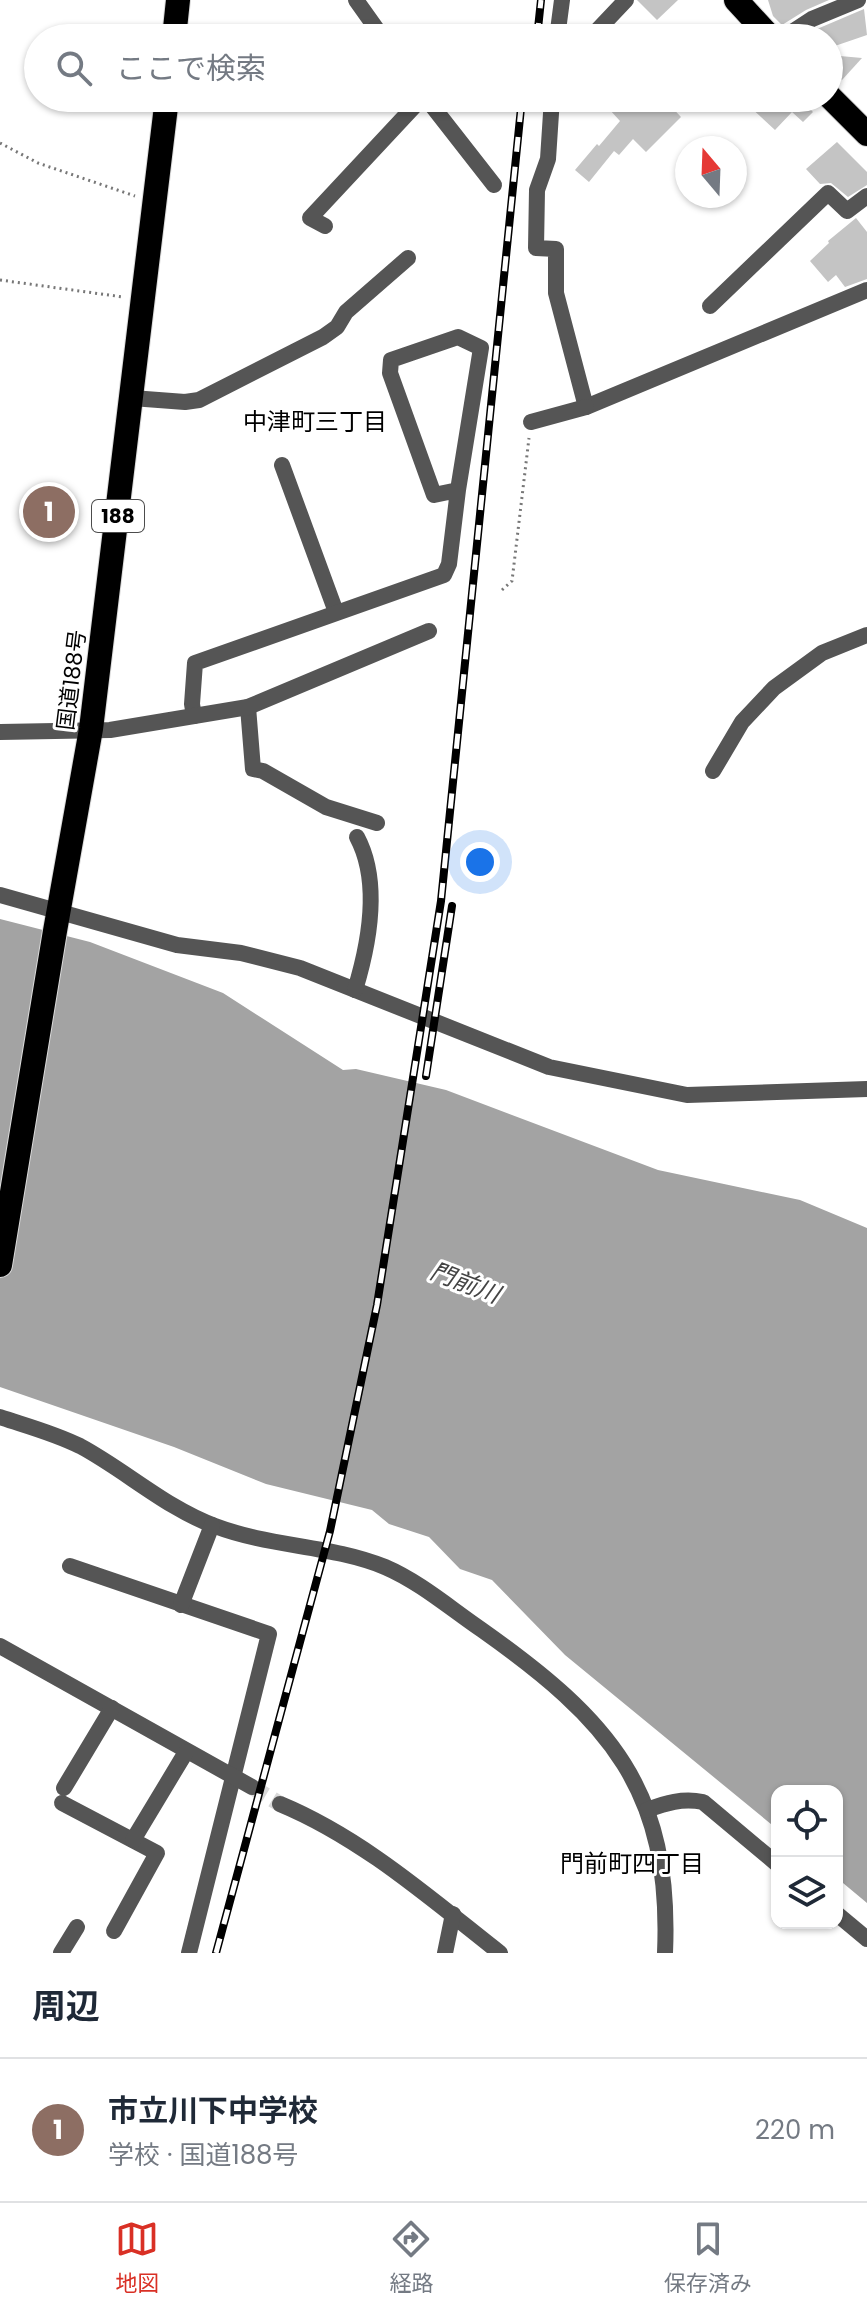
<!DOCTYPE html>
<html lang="ja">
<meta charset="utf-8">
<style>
:root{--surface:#fff;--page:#f6f6f7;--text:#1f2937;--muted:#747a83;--line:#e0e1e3;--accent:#d93025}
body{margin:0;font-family:Poppins,"Noto Sans JP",sans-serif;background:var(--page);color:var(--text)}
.controls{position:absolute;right:24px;bottom:24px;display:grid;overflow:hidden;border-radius:16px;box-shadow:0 2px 6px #0004}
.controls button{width:72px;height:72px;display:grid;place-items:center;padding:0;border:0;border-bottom:2px solid var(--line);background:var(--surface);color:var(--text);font:40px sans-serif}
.compass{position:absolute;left:675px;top:136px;width:72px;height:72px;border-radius:50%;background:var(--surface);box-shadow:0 2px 6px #0004;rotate:341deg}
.you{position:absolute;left:480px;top:862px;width:28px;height:28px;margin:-20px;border:6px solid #fff;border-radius:50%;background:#1a73e8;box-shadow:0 0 0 12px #1a73e833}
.badge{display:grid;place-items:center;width:52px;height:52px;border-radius:50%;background:var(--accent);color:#fff;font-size:26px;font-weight:700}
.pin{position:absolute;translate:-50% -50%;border:4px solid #fff;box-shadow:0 2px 8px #0006}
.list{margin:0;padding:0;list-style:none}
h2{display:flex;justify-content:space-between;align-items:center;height:104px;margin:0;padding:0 32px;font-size:34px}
h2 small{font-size:26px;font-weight:400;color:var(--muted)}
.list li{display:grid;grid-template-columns:52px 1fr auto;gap:24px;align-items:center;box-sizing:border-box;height:144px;padding:0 32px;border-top:2px solid var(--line)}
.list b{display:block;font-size:30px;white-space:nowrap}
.list p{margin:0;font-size:26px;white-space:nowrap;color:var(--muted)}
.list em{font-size:26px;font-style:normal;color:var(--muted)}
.icon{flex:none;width:44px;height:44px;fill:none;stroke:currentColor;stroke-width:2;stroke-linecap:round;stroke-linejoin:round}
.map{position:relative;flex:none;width:867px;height:1953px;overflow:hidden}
.search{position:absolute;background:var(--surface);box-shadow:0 2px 6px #0004;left:24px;right:24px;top:24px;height:88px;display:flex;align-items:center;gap:20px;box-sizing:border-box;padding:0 28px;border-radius:44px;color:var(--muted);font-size:30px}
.sheet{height:248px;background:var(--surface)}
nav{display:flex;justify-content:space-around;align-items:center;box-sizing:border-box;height:112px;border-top:2px solid var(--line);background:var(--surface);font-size:22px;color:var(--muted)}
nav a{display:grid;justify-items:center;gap:4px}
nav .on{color:var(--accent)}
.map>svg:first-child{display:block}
.water{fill:#a3a3a3}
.building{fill:#c4c4c4}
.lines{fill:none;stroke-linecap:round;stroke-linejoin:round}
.minor-tunnel{stroke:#d9d9d9;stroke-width:16;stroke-dasharray:16 8;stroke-linecap:butt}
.highway-casing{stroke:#dbdbdb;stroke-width:26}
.path{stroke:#777;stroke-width:3;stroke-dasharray:2 4;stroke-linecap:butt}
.minor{stroke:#555;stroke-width:16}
.highway{stroke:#000;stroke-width:24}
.rail-casing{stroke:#000;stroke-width:8}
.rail{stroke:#fff;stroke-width:5;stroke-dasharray:15;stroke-linecap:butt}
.labels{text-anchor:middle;stroke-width:6;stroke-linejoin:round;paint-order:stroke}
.shield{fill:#fff;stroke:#4c4c4c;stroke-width:2}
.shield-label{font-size:20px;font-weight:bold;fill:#000}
.street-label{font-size:22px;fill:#000;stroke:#fff}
.neighbourhood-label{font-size:24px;fill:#000;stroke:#fff}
.water-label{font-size:24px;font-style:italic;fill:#444;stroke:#fff}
</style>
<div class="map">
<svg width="867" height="1953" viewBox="0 0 867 1953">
<rect width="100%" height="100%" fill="#fff"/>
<polygon class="water" points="0,919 90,942 223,993 343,1070 356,1069 446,1090 658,1170 800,1200 867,1228 867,1903 837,1878 837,1791 777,1791 777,1829 565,1655 492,1580 460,1569 429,1537 389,1524 372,1510 266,1484 174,1447 0,1387"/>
<g class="building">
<polygon points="637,0 678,0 657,20"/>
<polygon points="768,0 829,0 806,10 782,25 773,16"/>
<polygon points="864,9 867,35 829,48 829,38 803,38 817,29"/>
<polygon points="829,55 862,58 842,80 829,69"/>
<polygon points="599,98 627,98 639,110 651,98 663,98 681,117 646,152 633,139 619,155 614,151 589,182 575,170 597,144 599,146 620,121"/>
<polygon points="758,98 805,98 802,101 813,112 803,122 792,112 775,130 749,106"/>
<polygon points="837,142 867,172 867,185 848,197 831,183 820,184 806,169"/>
<polygon points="856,218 867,232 867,279 845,287 836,275 828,282 810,261 829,243 828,241"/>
</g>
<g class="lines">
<polyline class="minor-tunnel" points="252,1787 280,1804"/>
<defs>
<g id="highway">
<polyline points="736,0 771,38"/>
<polyline points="174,38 178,0"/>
<polyline points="829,96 867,134"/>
<polyline points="0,1265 55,931 91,729 167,98"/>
</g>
</defs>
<use href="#highway" class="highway-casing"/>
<g class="path">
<polyline points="0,143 38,163 135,196"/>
<polyline points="0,280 123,297"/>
<polyline points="502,590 512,581 529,438"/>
</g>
<g class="minor">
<polyline points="356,0 383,38"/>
<polyline points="557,38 562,0"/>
<polyline points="590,38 626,0"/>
<polyline points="783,38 812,19 858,0"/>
<polyline points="426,98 494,185"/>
<polyline points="552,98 548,159 537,190 536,248 556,249 556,293 586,407 867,290"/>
<polyline points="325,226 310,218 422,98"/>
<polyline points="710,306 828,193 847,211 867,196"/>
<polyline points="132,398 185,402 199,400 323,337 337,327 346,312 408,258"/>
<polyline points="531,422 586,407"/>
<polyline points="282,465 336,612"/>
<polyline points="248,707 253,769 263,771 326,807 377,823"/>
<polyline points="194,716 192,704 195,663 444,575 449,564 458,490 481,348 458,337 391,360 390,373 434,495 458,490"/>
<polyline points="0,732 110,730 248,707 429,631"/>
<polyline points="713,771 742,722 774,688 822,653 867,635"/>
<polyline points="0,895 177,945 241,953 300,968 549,1067 687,1095 867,1089"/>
<path d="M355 990C369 944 381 882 357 837"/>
<path d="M0 1417C27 1426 54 1433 80 1446 125 1470 166 1508 215 1526 270 1547 331 1545 385 1567 420 1582 451 1609 482 1630 609 1720 672 1789 665 1953"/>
<polyline points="70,1566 269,1634 189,1953"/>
<polyline points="181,1605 212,1525"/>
<polyline points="0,1646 252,1787"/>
<polyline points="64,1788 112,1708"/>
<polyline points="62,1803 157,1853 114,1931"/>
<path d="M280 1804C362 1838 431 1899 500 1953"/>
<path d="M647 1810C666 1803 682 1798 703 1802L777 1864"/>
<polyline points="133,1840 186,1752"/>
<polyline points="837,1914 867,1939"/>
<polyline points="61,1953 77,1927"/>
<polyline points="445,1953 453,1914"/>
</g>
<use href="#highway" class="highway"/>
<defs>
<g id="rail">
<polyline points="537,38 541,0"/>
<polyline points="426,1076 452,906"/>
<polyline points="216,1953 330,1531 377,1305 441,901 522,98"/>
</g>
</defs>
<use href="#rail" class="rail-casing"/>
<use href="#rail" class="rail"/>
</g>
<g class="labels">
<rect class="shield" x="92" y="500" width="52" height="32" rx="6"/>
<g class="shield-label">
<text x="118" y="523">188</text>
</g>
<g class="street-label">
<text transform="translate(71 680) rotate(-83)" y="8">国道188号</text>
</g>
<g class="neighbourhood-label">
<text x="315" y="430">中津町三丁目</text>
<text x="632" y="1872">門前町四丁目</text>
</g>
<g class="water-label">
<text transform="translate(465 1283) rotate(21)" y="8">門前川</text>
</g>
</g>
</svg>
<div class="controls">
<button><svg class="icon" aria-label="locate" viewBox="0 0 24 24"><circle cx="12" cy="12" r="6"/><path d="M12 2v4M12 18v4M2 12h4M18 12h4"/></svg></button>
<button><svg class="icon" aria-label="layers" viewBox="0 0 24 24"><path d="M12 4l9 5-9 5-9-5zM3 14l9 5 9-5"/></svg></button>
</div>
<svg class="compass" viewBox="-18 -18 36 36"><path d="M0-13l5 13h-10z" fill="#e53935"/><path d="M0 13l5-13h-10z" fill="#747a83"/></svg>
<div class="you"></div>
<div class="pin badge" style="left:49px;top:512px;background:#8d6e63">1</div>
<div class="search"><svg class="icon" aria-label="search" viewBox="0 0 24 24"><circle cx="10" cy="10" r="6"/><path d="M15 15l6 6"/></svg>ここで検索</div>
</div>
<section class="sheet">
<h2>周辺<small></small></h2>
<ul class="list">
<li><span class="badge" style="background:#8d6e63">1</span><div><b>市立川下中学校</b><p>学校 · 国道188号</p></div><em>220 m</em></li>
</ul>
</section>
<nav>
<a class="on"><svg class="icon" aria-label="map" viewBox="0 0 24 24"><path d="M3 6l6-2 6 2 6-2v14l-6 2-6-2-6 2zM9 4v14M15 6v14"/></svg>地図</a>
<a><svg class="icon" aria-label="directions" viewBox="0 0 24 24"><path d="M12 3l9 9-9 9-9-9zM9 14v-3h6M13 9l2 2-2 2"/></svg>経路</a>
<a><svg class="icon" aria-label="saved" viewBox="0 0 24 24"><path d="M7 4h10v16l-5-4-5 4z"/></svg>保存済み</a>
</nav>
